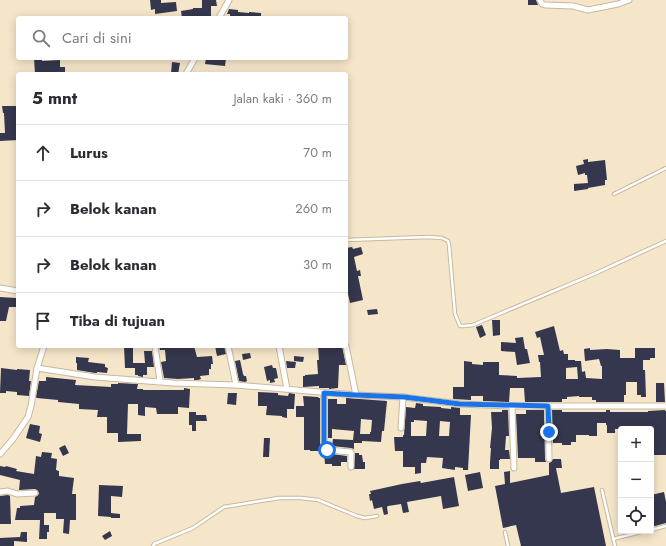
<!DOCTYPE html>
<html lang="id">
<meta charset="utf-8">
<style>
:root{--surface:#fff;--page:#f7f7f7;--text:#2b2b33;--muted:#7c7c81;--line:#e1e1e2}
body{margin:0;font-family:Jost,sans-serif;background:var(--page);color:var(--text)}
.controls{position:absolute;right:12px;bottom:12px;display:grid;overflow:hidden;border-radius:4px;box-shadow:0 2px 10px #0003}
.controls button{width:36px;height:36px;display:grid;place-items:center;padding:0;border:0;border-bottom:1px solid var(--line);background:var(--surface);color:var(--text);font:20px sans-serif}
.stop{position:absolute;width:12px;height:12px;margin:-9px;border:3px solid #1a73e8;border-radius:50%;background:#fff}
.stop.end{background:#1a73e8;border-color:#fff;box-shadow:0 1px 4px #0008}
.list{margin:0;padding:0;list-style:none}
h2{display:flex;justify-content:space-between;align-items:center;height:52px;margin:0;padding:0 16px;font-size:17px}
h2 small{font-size:13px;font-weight:400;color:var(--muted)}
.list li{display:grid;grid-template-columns:26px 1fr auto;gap:12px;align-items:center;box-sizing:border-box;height:56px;padding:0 16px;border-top:1px solid var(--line)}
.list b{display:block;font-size:15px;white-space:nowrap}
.list em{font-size:13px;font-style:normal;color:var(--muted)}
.icon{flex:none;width:22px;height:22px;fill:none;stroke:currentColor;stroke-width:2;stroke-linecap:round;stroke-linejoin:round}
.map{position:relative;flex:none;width:666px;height:546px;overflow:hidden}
.search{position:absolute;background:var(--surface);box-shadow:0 2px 10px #0003;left:16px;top:16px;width:332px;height:44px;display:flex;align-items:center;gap:10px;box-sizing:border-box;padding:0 14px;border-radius:4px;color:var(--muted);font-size:15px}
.panel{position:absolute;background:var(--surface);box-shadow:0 2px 10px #0003;left:16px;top:72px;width:332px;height:276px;border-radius:4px}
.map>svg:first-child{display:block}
.building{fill:#35374e;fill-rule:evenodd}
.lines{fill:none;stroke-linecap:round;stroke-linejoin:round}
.service-casing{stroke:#c8b99e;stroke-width:4.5}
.minor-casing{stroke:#c8b99e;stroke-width:7}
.service{stroke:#fff;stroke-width:2.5}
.minor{stroke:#fff;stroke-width:5}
.route{stroke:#1a73e8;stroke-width:5}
</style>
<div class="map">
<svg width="666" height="546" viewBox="0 0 666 546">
<rect width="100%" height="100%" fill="#f5e5c9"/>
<g class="building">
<polygon points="150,0 161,0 161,3 176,2 177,11 155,14 155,9 151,10"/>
<polygon points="202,0 216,0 217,6 211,6 211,16 209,16 209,18 193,18 193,16 182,18 181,11 193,9 193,8 202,8"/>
<polygon points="528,0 536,0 538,5 528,5"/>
<polygon points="229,9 238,10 238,12 249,13 249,12 261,13 261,18 230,18 230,14 227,14"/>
<polygon points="34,58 42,58 42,61 60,60 60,67 65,67 65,74 35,74"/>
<polygon points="206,58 221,59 221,58 226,58 225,66 205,64"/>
<polygon points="172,62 180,63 178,74 171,74"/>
<polygon points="2,106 17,106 18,140 0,141 0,133 5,133 4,113 3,113"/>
<polygon points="588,159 588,162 605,160 607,180 605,180 605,185 588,188 588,189 574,191 574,184 588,183 587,175 585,175 585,173 578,175 576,166 584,164 583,160"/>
<polygon points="352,247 353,249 361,247 363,254 354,257 357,271 360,270 361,276 358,276 363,300 350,303 346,285 346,248"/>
<polygon points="0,297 16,298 16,307 9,307 6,321 0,321"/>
<polygon points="377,309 378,314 368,315 367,310"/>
<polygon points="492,320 500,320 500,335 493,336"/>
<polygon points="482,325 486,335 480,338 476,327"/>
<path d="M554 326 560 351 563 350 564 354H568V360H575V361H581L582 372 585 371 586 378 602 379V366H601L599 359 585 361 584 349 590 348V350L607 349 620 350V358H635V348H655V358H650V360H643V370H645L646 397H641V395H637V382H626V395H624V402H596V400H592V397H579V396L567 397V399H562V402H525L524 388H510L509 402 483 401V396H471V400L453 399V387H464V361L472 362V364L483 365V362H499V375L517 376V378L541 377 540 362H539L538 355H544L540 337 537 338 535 332ZM577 367 578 379H566V368Z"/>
<polygon points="523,337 525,349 527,349 530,363 517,365 515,352 501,351 501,342 516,343 515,338"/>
<polygon points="124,346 133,346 133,363 145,363 144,351 152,351 154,367 147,367 147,375 143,375 143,377 138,376 138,375 135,375 135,368 125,368"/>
<polygon points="159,346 194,346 197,357 212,356 213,364 211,364 211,369 209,369 209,375 200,376 201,379 198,380 194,380 194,378 178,379 164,378 161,362 166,361 165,350 160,350"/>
<polygon points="215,346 224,346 226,354 217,356"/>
<polygon points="318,346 342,346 346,365 339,365 338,388 329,389 329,388 319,388 319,386 303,387 303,376 305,376 305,375 318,374 317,360 319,360"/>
<polygon points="250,353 251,358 243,360 242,354"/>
<polygon points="294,356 304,357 303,362 294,361"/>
<polygon points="76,357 89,358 88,362 105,364 105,367 108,368 107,373 97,372 97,373 95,373 77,370 77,363 76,363"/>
<polygon points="240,360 243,374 244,376 246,376 247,381 245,382 239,381 235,361"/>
<polygon points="286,361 296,362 295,368 287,368"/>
<polygon points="272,365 273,368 276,368 278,378 274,379 275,382 270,383 270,380 267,381 264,367"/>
<polygon points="1,368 17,370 17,369 30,370 29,381 31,381 29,396 17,395 17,392 6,391 6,393 0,393"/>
<polygon points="46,377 76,380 75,385 111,387 111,384 118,384 118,383 138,384 137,389 143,389 143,390 184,390 184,388 190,389 189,408 178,407 178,414 157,414 156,408 145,407 145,416 138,415 138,404 128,404 127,434 141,434 141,441 118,442 118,433 107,433 107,417 97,417 98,410 79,409 79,404 58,402 58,400 37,398 36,397 39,381 46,381"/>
<polygon points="656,383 664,383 665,402 656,402"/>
<polygon points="258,392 278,393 278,395 288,396 289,393 295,394 294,409 287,409 287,418 282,417 282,416 266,415 267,406 258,406"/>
<polygon points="228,393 237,393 236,405 227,404"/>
<polygon points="303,396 318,397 319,398 320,398 320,445 322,451 310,451 310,450 304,450 304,417 296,417 296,406 304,406"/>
<path d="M346 398 387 401 384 431H382L381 442 362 441V443H354V449L351 448 332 446 333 439 353 440 354 431 332 429V438H328V399H337V404H346ZM361 419 372 420 371 432H370V434H360Z"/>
<path d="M416 403 423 404V406L441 407V408L451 409V407L460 408V415H471L468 470H463V468L455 467V470L442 468 443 458 427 457 426 463H421V473L415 474V467H403V451H395L394 437H403V435H404L406 407 415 408ZM414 420 427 421 426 436H411V422H414ZM440 421 450 422 449 436H439Z"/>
<polygon points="502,410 508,410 509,436 506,436 505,450 509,450 510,459 500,459 500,460 499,460 499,469 490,469 490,462 491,448 490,448 492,428 491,412 502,412"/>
<polygon points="526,410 544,410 545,459 546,462 535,462 535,458 518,458 516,414 526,414"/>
<polygon points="552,410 562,410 562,412 606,412 606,410 610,410 610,412 648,412 648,411 665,410 665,411 666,411 666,455 651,455 651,429 615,429 615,433 607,433 607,425 606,425 606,423 597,423 597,436 589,436 589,435 576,435 576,442 571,442 571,445 562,445 562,443 553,443"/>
<polygon points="189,412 196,412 196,415 206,415 207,421 196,421 196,431 192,431 192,425 189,425"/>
<polygon points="30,424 40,426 39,433 42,434 40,442 26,438"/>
<polygon points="264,438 270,438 269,457 263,457"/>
<polygon points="65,445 69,453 63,456 59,448"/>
<polygon points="42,452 52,453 51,458 57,459 56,470 59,471 59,476 74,478 72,494 76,494 76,520 70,520 69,534 63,533 64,519 56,519 56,513 44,513 44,525 49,525 49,532 47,532 47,539 39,539 40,520 15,520 17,508 20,508 20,506 34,505 35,497 39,494 38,491 35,489 19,490 20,480 0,475 0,466 5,467 6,466 17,469 16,471 34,474 36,456 41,457"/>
<polygon points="324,453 347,456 347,462 341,462 341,466 332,466 332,464 325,464"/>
<polygon points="355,453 359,453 359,455 362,455 363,462 365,462 365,469 354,469"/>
<polygon points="553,459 561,459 562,468 556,468 561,493 594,487 606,546 521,546 516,525 503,528 495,486 505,484 504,472 510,471 510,483 549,475 549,463 551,462"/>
<polygon points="480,472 483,488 468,491 465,475"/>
<polygon points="454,477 459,506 443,509 441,496 407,502 409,512 403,513 401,504 388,506 387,507 388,514 384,515 382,507 374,509 372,500 370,501 369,494 371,494 370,491 402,484 420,481 421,483"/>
<polygon points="99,485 123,486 122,497 111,496 111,517 98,516"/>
<polygon points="664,492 666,502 666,523 651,527 651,495"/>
<polygon points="8,495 10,496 11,524 0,524 0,496"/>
<polygon points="111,513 120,514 120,518 111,518"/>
<polygon points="110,531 112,536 105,540 102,536"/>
<polygon points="21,532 27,532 27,542 14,541 14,546 0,546 0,538 20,537"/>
</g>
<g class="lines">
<defs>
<g id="service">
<polyline points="614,194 666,168"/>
<polyline points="346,240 428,237 442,238 448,241 449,245 455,314 460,326 464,326 473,325 594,274 666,241"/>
<polyline points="602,490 615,546"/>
<polyline points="651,530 666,526"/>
<polyline points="505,532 508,546"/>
<polyline points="613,539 645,531"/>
<polyline points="153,546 154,544 193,528 224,507 279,498 301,498 318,500 357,516 365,518 377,516"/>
</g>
<g id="minor">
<polyline points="540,0 542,4 545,5 573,6 588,10 618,4 629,0"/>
<polyline points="219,18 229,0"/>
<polyline points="186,74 195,58"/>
<polyline points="0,288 18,291"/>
<polyline points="155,346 160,381"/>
<polyline points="228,346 236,385"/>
<polyline points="279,346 287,389"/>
<polyline points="346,346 356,395"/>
<polyline points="37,368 95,377 173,383 236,385 356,395 403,397 460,404 512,406 666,406"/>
<polyline points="324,393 324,445 325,449 327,450 351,452 351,467"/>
<polyline points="512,406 514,468"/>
<polyline points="548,406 549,459"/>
<polyline points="401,428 403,397"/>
<polyline points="0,454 13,439 28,417 31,406 37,368 44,346"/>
<polyline points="0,492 8,491 17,494 35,493"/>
</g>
</defs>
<use href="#service" class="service-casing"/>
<use href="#minor" class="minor-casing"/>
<use href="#service" class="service"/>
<use href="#minor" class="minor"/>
</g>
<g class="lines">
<polyline class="route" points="327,450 325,449 324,445 324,393 356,395 404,397 460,404 548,406 549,432"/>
</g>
</svg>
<div class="controls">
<button>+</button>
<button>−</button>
<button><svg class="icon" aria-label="locate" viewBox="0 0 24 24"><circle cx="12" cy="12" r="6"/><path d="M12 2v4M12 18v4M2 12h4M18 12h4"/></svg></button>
</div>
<div class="stop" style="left:327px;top:450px"></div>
<div class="stop end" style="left:549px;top:432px"></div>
<div class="search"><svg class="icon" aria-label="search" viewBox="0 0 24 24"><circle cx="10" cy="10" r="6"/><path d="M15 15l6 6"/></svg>Cari di sini</div>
<section class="panel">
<h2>5 mnt<small>Jalan kaki · 360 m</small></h2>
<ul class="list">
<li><svg class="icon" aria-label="ahead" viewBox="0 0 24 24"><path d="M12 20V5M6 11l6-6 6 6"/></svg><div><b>Lurus</b></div><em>70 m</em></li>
<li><svg class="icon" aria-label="right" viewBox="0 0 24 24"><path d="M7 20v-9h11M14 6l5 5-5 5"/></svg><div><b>Belok kanan</b></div><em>260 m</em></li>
<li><svg class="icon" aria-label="right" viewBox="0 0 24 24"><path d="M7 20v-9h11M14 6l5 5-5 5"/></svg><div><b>Belok kanan</b></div><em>30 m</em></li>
<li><svg class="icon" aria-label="arrive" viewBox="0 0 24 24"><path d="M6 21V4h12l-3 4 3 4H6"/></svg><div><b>Tiba di tujuan</b></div></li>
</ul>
</section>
</div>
